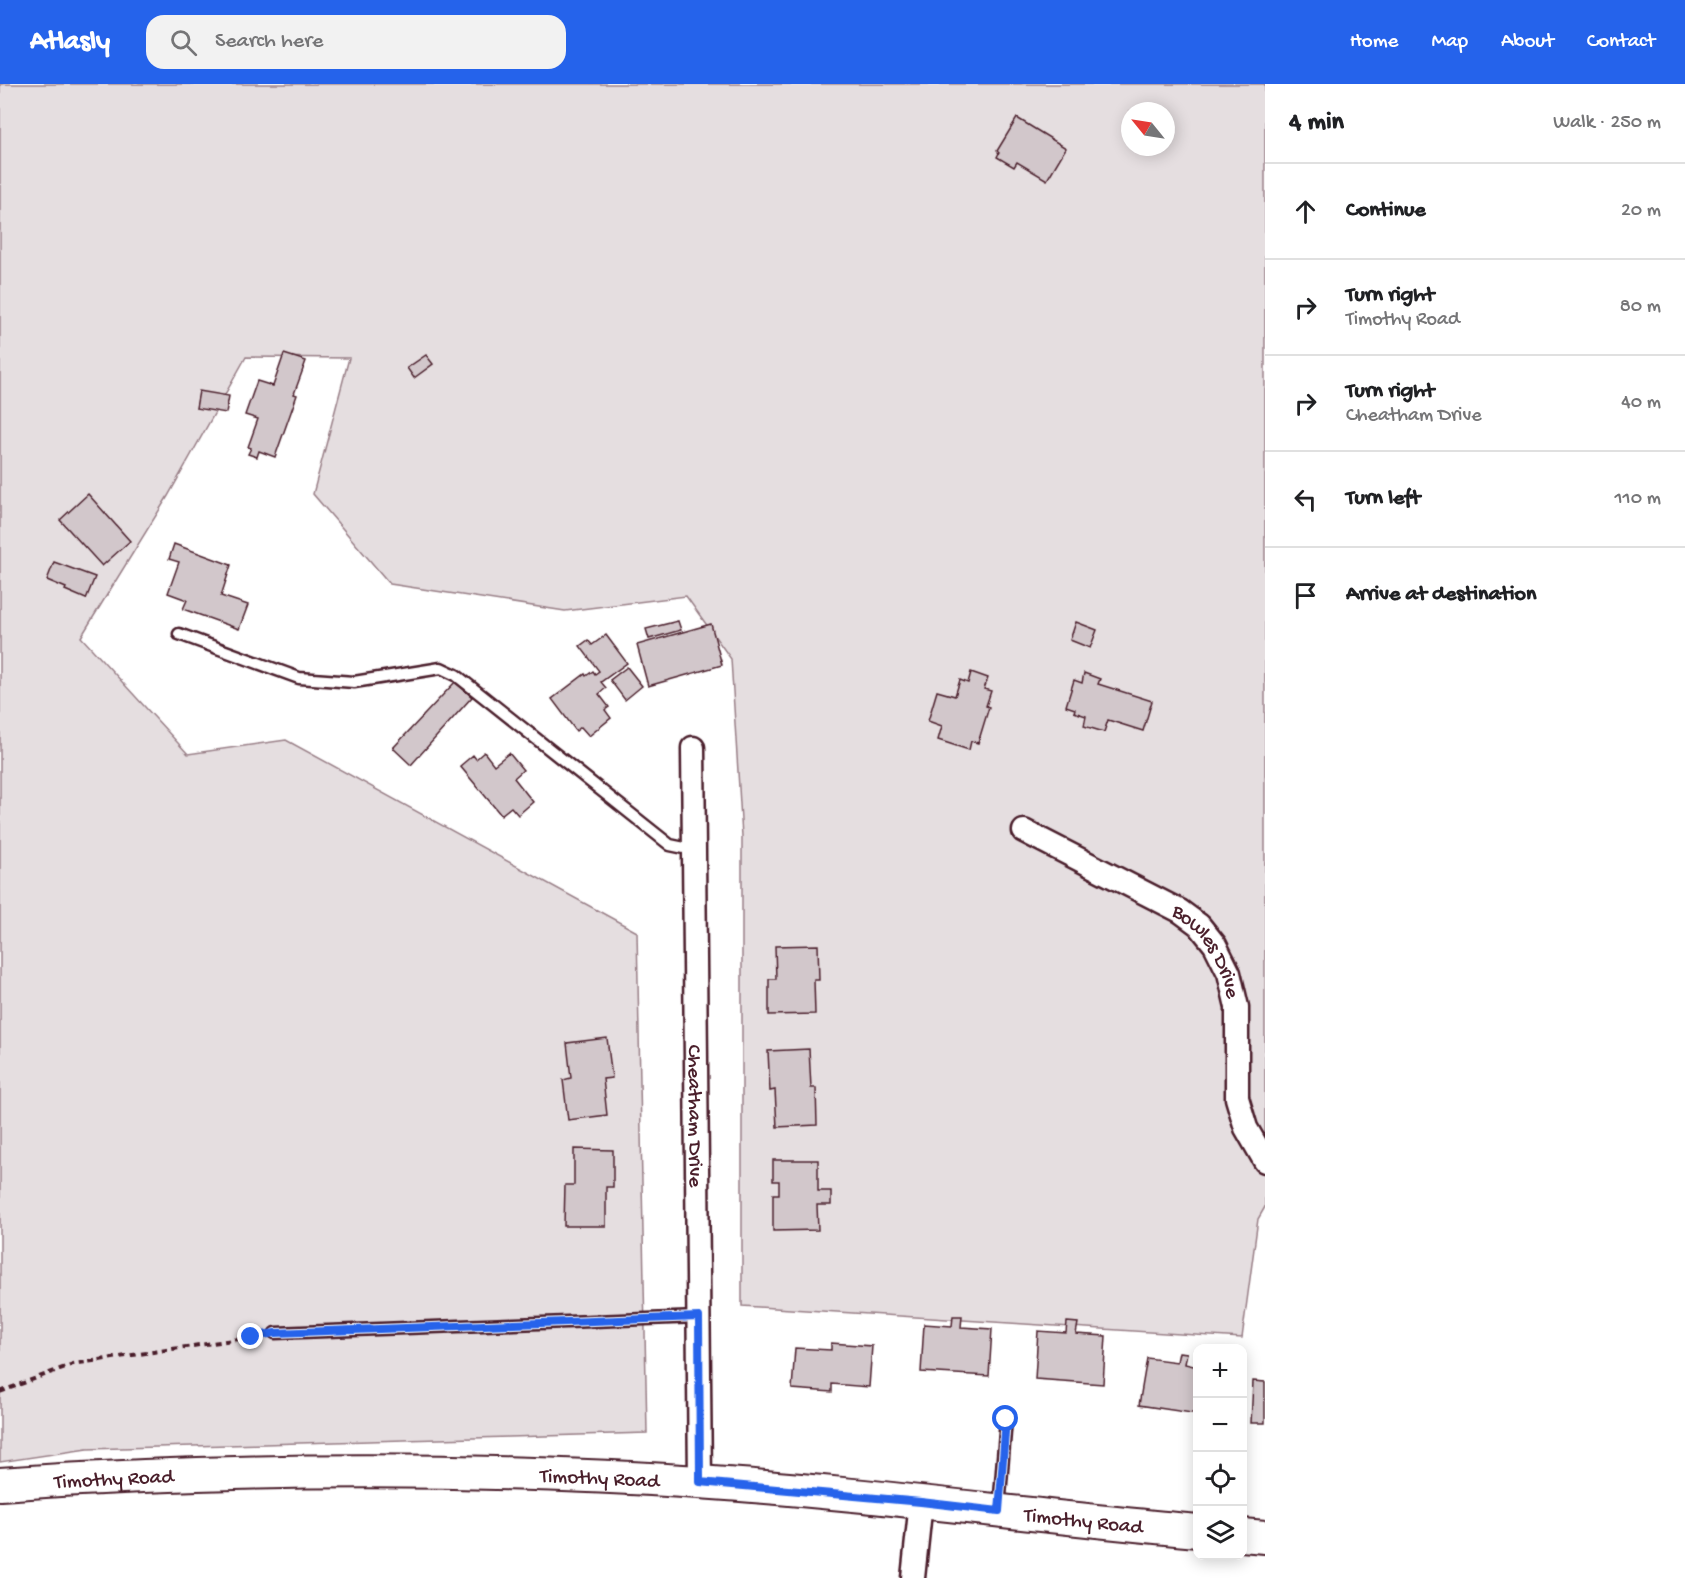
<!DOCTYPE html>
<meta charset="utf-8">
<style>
:root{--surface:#fff;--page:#f2f2f2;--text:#202124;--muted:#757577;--line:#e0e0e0;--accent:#2563eb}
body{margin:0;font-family:"Gochi Hand",sans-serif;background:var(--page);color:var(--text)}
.controls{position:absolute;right:18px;bottom:18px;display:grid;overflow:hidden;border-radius:12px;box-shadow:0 3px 15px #0003}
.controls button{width:54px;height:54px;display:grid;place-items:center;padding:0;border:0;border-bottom:2px solid var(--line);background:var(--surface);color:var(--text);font:30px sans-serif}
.compass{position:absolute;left:1121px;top:18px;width:54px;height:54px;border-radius:50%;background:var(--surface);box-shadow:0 3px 15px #0003;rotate:300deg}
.stop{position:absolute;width:18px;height:18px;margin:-14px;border:4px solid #2563eb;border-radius:50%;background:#fff}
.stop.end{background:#2563eb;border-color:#fff;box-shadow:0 2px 6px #0008}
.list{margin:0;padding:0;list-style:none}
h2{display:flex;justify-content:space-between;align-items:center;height:78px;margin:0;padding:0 24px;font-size:26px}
h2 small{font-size:20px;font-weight:400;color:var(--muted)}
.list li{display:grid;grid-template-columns:39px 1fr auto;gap:18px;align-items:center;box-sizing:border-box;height:96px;padding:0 24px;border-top:2px solid var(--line)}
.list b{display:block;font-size:22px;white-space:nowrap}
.list p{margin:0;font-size:20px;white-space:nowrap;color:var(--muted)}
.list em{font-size:20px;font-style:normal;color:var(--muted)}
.icon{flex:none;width:33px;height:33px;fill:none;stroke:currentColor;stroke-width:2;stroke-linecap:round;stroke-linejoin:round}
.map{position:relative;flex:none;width:1265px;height:1494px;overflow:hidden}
header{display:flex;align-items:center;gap:36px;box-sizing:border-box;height:84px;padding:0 30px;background:var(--accent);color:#fff}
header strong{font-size:28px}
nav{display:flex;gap:33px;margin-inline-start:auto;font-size:21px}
.search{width:420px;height:54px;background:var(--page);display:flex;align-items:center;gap:15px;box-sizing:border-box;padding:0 21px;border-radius:18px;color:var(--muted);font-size:22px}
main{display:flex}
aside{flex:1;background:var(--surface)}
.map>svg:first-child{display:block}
.green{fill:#e5dee0;stroke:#987e86;stroke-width:1.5;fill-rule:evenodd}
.building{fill:#d2c7cb;stroke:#4a1f2b;stroke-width:1.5}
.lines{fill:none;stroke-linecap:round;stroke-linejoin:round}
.service-casing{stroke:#4a1f2b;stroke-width:15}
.minor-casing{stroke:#4a1f2b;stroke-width:27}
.secondary-casing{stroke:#4a1f2b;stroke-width:36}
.path{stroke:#4a1f2b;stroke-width:4;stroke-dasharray:6 4.5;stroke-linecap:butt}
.service{stroke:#fff;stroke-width:10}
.minor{stroke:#fff;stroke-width:22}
.secondary{stroke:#fff;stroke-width:32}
.route{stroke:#2563eb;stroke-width:8}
.labels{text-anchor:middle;stroke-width:4.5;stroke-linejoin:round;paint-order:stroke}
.street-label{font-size:21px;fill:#4a1f2b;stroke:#fff}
</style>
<header>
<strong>Atlasly</strong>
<div class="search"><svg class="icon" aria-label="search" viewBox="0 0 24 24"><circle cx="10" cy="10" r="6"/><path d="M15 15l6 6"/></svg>Search here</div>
<nav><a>Home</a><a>Map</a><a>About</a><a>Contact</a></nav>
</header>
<main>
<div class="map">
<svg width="1265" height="1494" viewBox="0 0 1265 1494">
<rect width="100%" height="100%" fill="#fff"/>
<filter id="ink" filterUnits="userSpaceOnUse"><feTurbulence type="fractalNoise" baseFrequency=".0167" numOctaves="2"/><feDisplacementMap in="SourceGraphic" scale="12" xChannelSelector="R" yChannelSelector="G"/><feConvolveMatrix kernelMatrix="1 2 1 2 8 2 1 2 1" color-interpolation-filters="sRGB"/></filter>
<g filter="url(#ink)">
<path class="green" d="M0 0H1265V1123L1258 1135 1242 1254 742 1222V752L731 575 686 512 565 527 390 500 313 410 349 274 246 273 168 412 81 553 188 670 286 656 637 848 647 1349 87 1365 0 1378ZM1130 27H1166V63H1130Z"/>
<g class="building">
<polygon points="1017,34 1066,64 1047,96 1017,78 1014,83 997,73 999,69 997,67"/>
<polygon points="284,270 306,277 294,310 297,311 275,373 259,367 257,373 248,370 251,364 248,363 258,335 245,331 257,297 273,302"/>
<polygon points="426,271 433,280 414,294 407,284"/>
<polygon points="199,307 229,312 226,329 196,324"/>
<polygon points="88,410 130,457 102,482 60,436"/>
<polygon points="174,460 231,481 221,512 248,521 239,545 183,525 187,516 168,509 179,478 169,475"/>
<polygon points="54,478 95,493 86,515 65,506 66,504 47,496"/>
<polygon points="678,537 681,546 649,555 646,545"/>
<polygon points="1076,538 1097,546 1090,564 1070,556"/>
<polygon points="711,540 722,581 648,602 637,561"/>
<polygon points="606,551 627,579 601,598 606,604 599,610 609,623 605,626 611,634 589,652 581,643 576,647 552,615 585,590 586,592 593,587 595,590 599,587 580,562 588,556 592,561"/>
<polygon points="627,583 642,602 625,616 610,596"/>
<polygon points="971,588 988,594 984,605 991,607 986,622 989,623 978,659 971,657 969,666 938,656 942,642 928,637 937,607 955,612 960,596 968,599"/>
<polygon points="1084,589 1100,595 1098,600 1152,617 1143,647 1108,636 1104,648 1084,642 1086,632 1074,628 1075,625 1066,622 1074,596 1082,599"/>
<polygon points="455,598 472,613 411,681 393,664"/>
<polygon points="484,668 494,681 509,669 523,686 514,694 533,718 518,731 511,723 501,731 460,682 473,671 476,675"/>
<polygon points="818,861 819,896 814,896 815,930 769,931 769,895 776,895 775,862"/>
<polygon points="607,954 612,994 603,995 607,1031 568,1036 563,996 571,994 567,959"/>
<polygon points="809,965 811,1004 816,1004 817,1041 777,1043 775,1006 770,1007 768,967"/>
<polygon points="574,1065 613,1066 613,1103 606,1103 606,1142 564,1142 565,1101 574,1101"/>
<polygon points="773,1076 818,1076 818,1107 831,1107 831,1121 817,1121 818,1146 773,1147 773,1110 779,1110 779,1097 773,1097"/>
<polygon points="953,1232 962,1232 961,1243 992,1245 989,1292 921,1288 924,1240 952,1242"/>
<polygon points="1067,1238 1078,1239 1076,1250 1106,1252 1103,1300 1035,1295 1038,1247 1066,1249"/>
<polygon points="831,1259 872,1262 869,1303 832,1300 832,1308 792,1305 795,1264 831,1266"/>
<polygon points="1179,1268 1187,1269 1185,1280 1198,1283 1198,1330 1139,1321 1147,1274 1177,1278"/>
<polygon points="1253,1297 1265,1298 1265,1339 1251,1339"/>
</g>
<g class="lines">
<defs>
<g id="service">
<polyline points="179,550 299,594 354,598 441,584 456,591 670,761 694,766"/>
<polyline points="275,1249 699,1233"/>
<polyline points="999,1425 1006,1335"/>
</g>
<g id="minor">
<path id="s1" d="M693 664 700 1398"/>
<path id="s2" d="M1024 747 1180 827 1199 841 1215 861 1229 889 1237 923V1014L1246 1044 1265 1077"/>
<polyline points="913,1494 921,1418"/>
</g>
<g id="secondary">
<path id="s3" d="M0 1400C233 1384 466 1383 699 1398 866 1409 1031 1432 1198 1447"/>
<polyline points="1242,1451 1265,1453"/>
</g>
</defs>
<use href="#service" class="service-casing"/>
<use href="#minor" class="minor-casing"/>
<use href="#secondary" class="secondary-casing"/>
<polyline class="path" points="0,1308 73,1280 259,1252"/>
<use href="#service" class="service"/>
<use href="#minor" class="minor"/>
<use href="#secondary" class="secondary"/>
</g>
</g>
<g class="lines" filter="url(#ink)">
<polyline class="route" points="251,1253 275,1249 699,1233 700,1398 921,1418 999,1427 1006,1335"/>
</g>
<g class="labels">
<g class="street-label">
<text dy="7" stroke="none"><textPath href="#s2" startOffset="225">Bowles Drive</textPath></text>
<text dy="7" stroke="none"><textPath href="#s1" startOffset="368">Cheatham Drive</textPath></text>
<text dy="7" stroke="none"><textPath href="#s3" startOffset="600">Timothy Road</textPath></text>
<text dy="7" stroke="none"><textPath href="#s3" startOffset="114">Timothy Road</textPath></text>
<text dy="7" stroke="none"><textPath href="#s3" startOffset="1086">Timothy Road</textPath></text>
</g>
</g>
</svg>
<div class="controls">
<button>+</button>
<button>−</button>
<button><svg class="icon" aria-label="locate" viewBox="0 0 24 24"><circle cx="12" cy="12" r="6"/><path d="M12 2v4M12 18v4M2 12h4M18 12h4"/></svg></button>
<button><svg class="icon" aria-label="layers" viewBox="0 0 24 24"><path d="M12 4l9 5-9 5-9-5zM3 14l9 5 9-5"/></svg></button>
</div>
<svg class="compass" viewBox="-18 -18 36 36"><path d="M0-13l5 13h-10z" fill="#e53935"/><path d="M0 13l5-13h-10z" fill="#757577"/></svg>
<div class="stop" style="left:1006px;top:1335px"></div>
<div class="stop end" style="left:251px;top:1253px"></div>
</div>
<aside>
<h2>4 min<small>Walk · 250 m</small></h2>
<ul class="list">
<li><svg class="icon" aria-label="ahead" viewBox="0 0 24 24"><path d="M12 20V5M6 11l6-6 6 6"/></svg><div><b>Continue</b></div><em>20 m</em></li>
<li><svg class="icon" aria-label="right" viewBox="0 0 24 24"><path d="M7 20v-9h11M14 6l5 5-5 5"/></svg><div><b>Turn right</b><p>Timothy Road</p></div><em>80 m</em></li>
<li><svg class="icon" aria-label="right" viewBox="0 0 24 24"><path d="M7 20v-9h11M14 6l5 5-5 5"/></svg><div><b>Turn right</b><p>Cheatham Drive</p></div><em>40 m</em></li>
<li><svg class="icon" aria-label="left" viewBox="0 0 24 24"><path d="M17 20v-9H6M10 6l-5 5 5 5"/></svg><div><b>Turn left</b></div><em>110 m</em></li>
<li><svg class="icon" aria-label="arrive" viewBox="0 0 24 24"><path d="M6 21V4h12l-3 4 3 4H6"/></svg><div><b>Arrive at destination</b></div></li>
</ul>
</aside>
</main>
